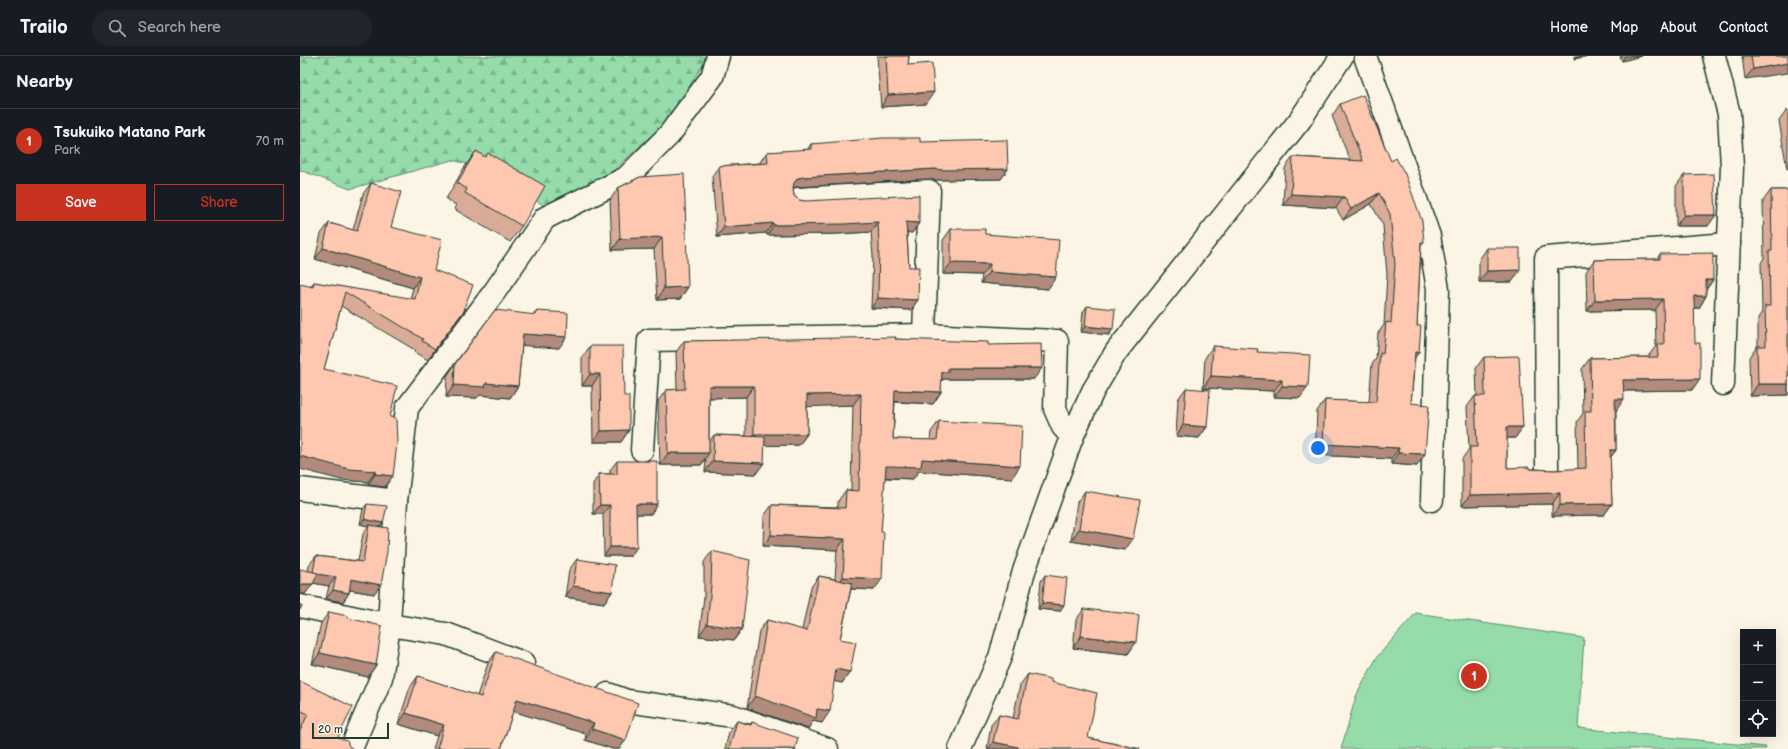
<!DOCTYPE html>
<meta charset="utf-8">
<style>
:root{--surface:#171b24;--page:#20242c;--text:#f1f3f6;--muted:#9ea1a6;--line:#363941;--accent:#c8321e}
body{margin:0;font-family:"Balsamiq Sans",sans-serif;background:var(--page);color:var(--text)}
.controls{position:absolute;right:12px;bottom:12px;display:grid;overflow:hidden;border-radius:0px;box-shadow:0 4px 16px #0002}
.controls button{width:36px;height:36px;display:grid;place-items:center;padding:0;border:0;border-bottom:1px solid var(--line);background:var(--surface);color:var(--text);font:20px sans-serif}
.scale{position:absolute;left:12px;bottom:10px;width:77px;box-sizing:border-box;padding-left:4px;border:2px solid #1f3d34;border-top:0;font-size:11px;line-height:14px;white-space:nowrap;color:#1f3d34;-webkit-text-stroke:3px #fcf5e5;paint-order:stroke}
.you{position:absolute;left:1018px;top:392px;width:14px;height:14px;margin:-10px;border:3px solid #fff;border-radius:50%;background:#1a73e8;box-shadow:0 0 0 6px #1a73e833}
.badge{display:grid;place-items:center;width:26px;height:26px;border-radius:50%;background:var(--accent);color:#fff;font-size:13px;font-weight:700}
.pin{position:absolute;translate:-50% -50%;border:2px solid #fff;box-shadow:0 1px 4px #0006}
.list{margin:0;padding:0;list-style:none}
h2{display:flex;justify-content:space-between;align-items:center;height:52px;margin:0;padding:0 16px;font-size:17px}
h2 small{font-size:13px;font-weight:400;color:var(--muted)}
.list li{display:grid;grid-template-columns:26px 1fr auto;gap:12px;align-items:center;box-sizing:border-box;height:64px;padding:0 16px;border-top:1px solid var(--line)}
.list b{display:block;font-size:15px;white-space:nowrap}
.list p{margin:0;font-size:13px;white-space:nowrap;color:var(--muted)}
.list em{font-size:13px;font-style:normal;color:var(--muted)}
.actions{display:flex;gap:8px;padding:12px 16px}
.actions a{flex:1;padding:9px 0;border:1px solid var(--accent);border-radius:0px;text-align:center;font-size:14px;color:var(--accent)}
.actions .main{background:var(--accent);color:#fff}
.icon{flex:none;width:22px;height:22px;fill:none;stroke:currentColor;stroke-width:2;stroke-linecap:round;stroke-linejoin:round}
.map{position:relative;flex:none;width:1488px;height:693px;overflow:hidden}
header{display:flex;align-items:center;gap:24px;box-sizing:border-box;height:56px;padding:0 20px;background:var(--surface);border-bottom:1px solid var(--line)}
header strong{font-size:19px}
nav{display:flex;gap:22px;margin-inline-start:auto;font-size:14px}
.search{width:280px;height:36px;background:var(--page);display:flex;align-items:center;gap:10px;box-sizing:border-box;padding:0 14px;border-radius:22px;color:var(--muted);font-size:15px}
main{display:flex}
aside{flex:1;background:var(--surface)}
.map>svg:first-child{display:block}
.forest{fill:url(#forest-firs);stroke:#5a8c6f}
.green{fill:#95dcaa;stroke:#5a8c6f}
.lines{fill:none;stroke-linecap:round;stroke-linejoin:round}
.minor-casing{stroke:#1f3d34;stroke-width:25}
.minor{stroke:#fcf5e5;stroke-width:22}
.wall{fill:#daab97;stroke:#1f3d34;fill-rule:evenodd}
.shaded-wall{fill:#b28b7b;stroke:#1f3d34}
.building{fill:#fec7b0;stroke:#1f3d34}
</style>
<header>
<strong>Trailo</strong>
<div class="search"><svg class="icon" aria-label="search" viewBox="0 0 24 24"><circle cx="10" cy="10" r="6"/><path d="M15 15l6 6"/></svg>Search here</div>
<nav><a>Home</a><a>Map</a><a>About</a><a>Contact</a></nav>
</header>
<main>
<aside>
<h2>Nearby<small></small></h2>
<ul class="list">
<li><span class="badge">1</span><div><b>Tsukuiko Matano Park</b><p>Park</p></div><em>70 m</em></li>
</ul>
<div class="actions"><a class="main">Save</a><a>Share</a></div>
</aside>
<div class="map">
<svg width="1488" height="693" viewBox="0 0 1488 693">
<defs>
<pattern id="forest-firs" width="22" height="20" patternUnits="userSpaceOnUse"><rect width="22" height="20" fill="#95dcaa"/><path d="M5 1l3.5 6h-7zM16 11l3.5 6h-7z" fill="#79b48b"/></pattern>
</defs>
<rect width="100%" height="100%" fill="#fcf5e5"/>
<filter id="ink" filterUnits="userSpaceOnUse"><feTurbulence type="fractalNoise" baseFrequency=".025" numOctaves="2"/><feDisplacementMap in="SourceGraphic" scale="8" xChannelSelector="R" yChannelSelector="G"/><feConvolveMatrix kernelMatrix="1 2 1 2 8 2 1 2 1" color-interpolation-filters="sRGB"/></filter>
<g filter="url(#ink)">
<polygon class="forest" points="0,0 408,0 370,62 311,117 244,150 196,115 152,104 50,133 0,114"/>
<polygon class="green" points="1116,557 1284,582 1278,672 1466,691 1466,693 1041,693 1056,640 1077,601"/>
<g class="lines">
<defs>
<g id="minor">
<polyline points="1065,0 1129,180 1138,233 1132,444"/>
<polyline points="1414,0 1429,58 1432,111 1423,328"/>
<polyline points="498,143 629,135 624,279"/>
<polyline points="342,394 349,284 624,279 757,285 755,353 763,371 772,381"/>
<polyline points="1247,413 1246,202 1429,188"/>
<polyline points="0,433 96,445 89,569 81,622 51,693"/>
<polyline points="96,445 107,352 195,235 245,162 326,122 369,79 412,21 418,0"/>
<polyline points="0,550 89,569 146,578 223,607"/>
<polyline points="308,638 327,645 433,660 527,693"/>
<polyline points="660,693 700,601 724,515 772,381 793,335 816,296 1000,64 1042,0"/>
</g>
</defs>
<use href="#minor" class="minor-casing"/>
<use href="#minor" class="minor"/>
</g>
<g class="wall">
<polygon points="577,0 609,0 608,9 626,48 581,51"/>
<polygon points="1274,0 1288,0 1274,3"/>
<polygon points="1320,0 1341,0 1322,5"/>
<polygon points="1442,0 1488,0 1445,23"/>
<polygon points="1040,48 1124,186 1121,190 1117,270 1119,296 1115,301 1111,347 1117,410 1091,408 1091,403 1015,399 1017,355 1025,344 1069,346 1072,308 1076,303 1078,277 1084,269 1087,219 1083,169 1071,148 1043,164 1036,152 983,149 985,112 993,101 1050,104 1032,60"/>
<polygon points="1487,54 1488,54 1488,113 1487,113 1479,65"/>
<polygon points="620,86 708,113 701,123 635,124 628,123 497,131 493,132 493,133 494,140 499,144 619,167 612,177 607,176 611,254 571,252 573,200 571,176 537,178 467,179 466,177 417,181 412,120 419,110 460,107 460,106 467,96 507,94 511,88"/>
<polygon points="176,95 185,101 188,97 222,170 210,186 154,153 156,149 146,143 164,112"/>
<polygon points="1384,119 1408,170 1376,170 1376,130"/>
<polygon points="340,121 388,231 380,243 357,244 354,193 312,194 310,144 318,132"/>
<polygon points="71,127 91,171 134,214 164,252 166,252 128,304 114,296 115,294 41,250 24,313 90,361 85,431 68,429 68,426 41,424 10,231 14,226 110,243 113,232 15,203 21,178 29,167 53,174 63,138"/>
<polygon points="1471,134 1488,134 1488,339 1450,340 1449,301 1457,290 1458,290 1458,262 1462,256 1461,207 1464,202 1463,145"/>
<polygon points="651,173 685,178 748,233 681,227 682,219 643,218 643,184"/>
<polygon points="1187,192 1212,226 1179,226 1179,204"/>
<polygon points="1360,198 1413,224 1406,234 1406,240 1399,252 1394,252 1392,334 1324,335 1316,355 1316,394 1310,402 1312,448 1304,459 1252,460 1252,448 1162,450 1162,403 1169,393 1167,351 1175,340 1177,340 1176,312 1184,301 1223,371 1215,382 1207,382 1207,412 1255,414 1278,413 1277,366 1283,357 1282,313 1290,302 1349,301 1349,299 1356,290 1355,254 1287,255 1286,216 1294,204 1357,203"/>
<polygon points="787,250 813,273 809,279 781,276 783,256"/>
<polygon points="237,255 259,292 222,289 218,330 210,342 180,339 177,342 146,341 147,320 155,308 234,258"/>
<path d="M595 283 688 289 734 323H643L641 326V336L633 348 595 346 593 383 630 384 631 376 639 365 712 422 619 415 613 423 585 422 574 534 551 533 540 583 550 616 542 627 534 625 522 667 513 665 508 673 447 652 459 575 467 564 502 574 511 531 519 520 535 523 537 494 463 490 464 460 472 449 538 451V445L546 434H551L553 349 507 350V378L499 389H464L456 418 405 416 406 403 401 409H360L358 345 366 334 377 333 376 296 384 285ZM446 341V380L414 379 409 386V342Z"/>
<polygon points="290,290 324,340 329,374 321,386 293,386 292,330 282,330 282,302"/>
<polygon points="913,290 957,296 1000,342 974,341 974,335 903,332 905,302"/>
<polygon points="886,332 907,371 899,382 876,380 878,343"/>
<polygon points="317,405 357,448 351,458 337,458 331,500 304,500 303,458 293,458 293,428 299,418 310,418 310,414"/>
<polygon points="785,435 825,494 771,485 777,446"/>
<polygon points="67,448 81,471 74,538 50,534 49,537 43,546 26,543 29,530 13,527 5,538 0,538 8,515 9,509 16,500 58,505 63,478 68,470 60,468 63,453"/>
<polygon points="412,495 442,573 434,584 399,580 404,541 404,506"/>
<polygon points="277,503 312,536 304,547 265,541 269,514"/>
<polygon points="745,519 760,555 738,553 741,525"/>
<polygon points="784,553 836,586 828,598 773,592 776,564"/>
<polygon points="29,556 48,562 76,609 68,621 12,608 21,567"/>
<polygon points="196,596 326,684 319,693 313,693 285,684 286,678 213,655 201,693 133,693 137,680 98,668 110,631 118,620 177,640 188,607"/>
<polygon points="728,618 751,626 788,682 840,693 687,693 691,669 699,659 713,662 720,629"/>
<polygon points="0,625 38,681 49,690 0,693"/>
<polygon points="437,665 450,668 452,666 495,693 425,693 429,676"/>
</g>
<g class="shaded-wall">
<polygon points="1277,0 1288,0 1274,3"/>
<polygon points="1325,0 1341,0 1322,5"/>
<polygon points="1488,7 1488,17 1445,23 1453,13"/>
<polygon points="634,36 626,48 581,51 588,39"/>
<polygon points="635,113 708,113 701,123 635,124 628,123 497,131 491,132 494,127 498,122 504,121"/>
<polygon points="1079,137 1071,148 1043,164 1051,153"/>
<polygon points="991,138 1044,141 1036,152 983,149"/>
<polygon points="1384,159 1416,159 1408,170 1376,170"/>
<polygon points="578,166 571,176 537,178 467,179 474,169"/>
<polygon points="606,166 619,167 612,177 599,176"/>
<polygon points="473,167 466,177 417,181 424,171"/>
<polygon points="362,181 354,193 312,194 320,183"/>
<polygon points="23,192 120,221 113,232 15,203"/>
<polygon points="651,207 690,208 682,219 643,218"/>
<polygon points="1220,214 1212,226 1179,226 1187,215"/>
<polygon points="689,216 756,221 748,233 681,227"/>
<polygon points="1406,224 1413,224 1405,235"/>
<polygon points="388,231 380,243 357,244 364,232"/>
<polygon points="1394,240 1406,240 1399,252 1386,252"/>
<polygon points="578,242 618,244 611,254 571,252"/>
<polygon points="1363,243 1355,254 1287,255 1295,244"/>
<polygon points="166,252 159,263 128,304 135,293"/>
<polygon points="785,270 813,273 809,279 781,276"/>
<polygon points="223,278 267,281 259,292 215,289"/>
<polygon points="1115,296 1119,296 1111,307"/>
<polygon points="648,312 742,312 734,323 643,323 640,328 642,316"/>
<polygon points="290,318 300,318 292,330 282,330"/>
<polygon points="911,320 982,324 974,335 903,332"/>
<polygon points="1400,323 1392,334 1315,335 1323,324"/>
<polygon points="186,327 218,330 210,342 180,339 177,342 146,341 154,329"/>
<polygon points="1458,328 1488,328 1488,339 1450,340"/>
<polygon points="409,330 454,330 446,341 401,342"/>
<polygon points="982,330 1008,331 1000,342 974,341"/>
<polygon points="595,334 641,336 633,348 587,345"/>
<polygon points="561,338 553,349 499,351 507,339"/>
<polygon points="1315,343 1324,343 1316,355 1307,355"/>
<polygon points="883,369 907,371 899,382 876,380"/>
<polygon points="1207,371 1223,371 1215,382 1199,382"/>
<polygon points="329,374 321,386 293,386 301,375"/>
<polygon points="454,378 507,378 499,389 446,390"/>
<polygon points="1023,388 1099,392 1091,403 1015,399"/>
<polygon points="1310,394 1316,394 1308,405"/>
<polygon points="368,397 409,397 401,409 360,409"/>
<polygon points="1098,397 1125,398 1117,410 1091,408"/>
<polygon points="0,400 76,415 68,426 41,424 0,413"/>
<polygon points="622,403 720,410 712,422 619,415 613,423 578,421 586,410"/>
<polygon points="413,405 464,407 456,418 405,416"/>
<polygon points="75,418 93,420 85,431 68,429"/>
<polygon points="1260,437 1252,448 1162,450 1170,439"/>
<polygon points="336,448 357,448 351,458 330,458"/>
<polygon points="1312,448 1304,459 1252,460 1260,449"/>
<polygon points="300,449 310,449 303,458 293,458"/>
<polygon points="64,463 83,467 79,472 69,469 68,470 60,468"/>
<polygon points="779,473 833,483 825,494 771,485"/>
<polygon points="471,479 545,483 537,494 463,490"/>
<polygon points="310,491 337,491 331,500 304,500"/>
<polygon points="13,517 36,521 29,530 7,526"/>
<polygon points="543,521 582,523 574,534 535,532"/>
<polygon points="51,523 81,529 74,538 45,533"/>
<polygon points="3,528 13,528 5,538 0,538 0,530"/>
<polygon points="273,530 312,536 304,547 265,541"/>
<polygon points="33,534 49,537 43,546 26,543"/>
<polygon points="742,547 764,549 760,555 738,553"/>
<polygon points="407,568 442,573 434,584 399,580"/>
<polygon points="781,580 836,586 828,598 773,592"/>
<polygon points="20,597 76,609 68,621 12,608"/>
<polygon points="536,613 550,616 542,627 528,624"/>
<polygon points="455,640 530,655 522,667 513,665 508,673 447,652"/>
<polygon points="217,643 294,667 286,678 209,654"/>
<polygon points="106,657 144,669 137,680 98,668"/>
<polygon points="292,673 326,684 319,693 313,693 285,684"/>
<polygon points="693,686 718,691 717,693 688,693"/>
</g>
<g class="building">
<polygon points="586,0 609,0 608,9 632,7 634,36 588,39"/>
<polygon points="1451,0 1488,0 1488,7 1453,13"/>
<polygon points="1063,39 1091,105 1096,102 1105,118 1122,165 1124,186 1121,187 1117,270 1121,270 1119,296 1115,296 1111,347 1129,349 1125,398 1098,397 1099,392 1023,388 1025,344 1076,346 1080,297 1083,298 1086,266 1091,267 1095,208 1090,158 1079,137 1051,153 1044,141 991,138 993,101 1063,105 1040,48"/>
<polygon points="583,82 620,82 620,86 707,84 708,113 642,114 635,113 504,121 498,122 494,127 493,133 494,140 499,144 505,145 619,139 619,167 606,166 609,211 619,211 618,244 578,242 579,190 578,166 544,168 474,169 473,167 424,171 419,110 468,107 467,96 511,93 511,88"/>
<polygon points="176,95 185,101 188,97 245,130 222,170 165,137 167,133 157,127"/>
<polygon points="384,118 388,231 364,232 362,181 320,183 318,132 340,121"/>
<polygon points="1414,118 1416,159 1384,159 1384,119"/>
<polygon points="71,127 101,136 91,171 142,184 134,214 173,229 164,252 166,252 135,293 122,285 123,283 45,236 24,313 97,330 90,361 96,362 97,388 93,420 75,418 76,415 49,413 0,400 0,228 13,231 14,226 115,243 120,221 23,192 29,167 57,175"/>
<polygon points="1471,134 1488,134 1488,328 1458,328 1457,290 1466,290 1465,250 1470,250 1469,195 1472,195"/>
<polygon points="651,173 685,173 685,178 759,184 756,221 689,216 690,208 651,207"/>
<polygon points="1187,192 1220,192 1220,214 1187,215"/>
<polygon points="1413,197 1413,224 1406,224 1406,240 1394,240 1395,287 1400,287 1400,323 1323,324 1324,343 1315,343 1316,394 1310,394 1312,448 1260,449 1260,437 1170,439 1170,391 1177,391 1175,340 1185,340 1184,301 1219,300 1223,371 1207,371 1207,412 1229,411 1229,413 1255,414 1286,412 1285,355 1291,355 1290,302 1358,301 1357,288 1364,288 1363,243 1295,244 1294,204 1360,203 1360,198"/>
<polygon points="787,250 815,253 813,273 785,270"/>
<polygon points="195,254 236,259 237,255 268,257 267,281 223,278 218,330 186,327 185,331 154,329 155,308"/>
<polygon points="596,281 595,283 688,286 688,289 741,288 742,312 648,312 648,316 642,316 641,336 595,334 593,383 637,384 639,365 722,370 720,410 622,403 621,411 586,410 581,476 584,476 582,523 543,521 545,483 471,479 472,449 545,452 546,434 559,435 561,338 507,339 507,378 454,378 454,330 409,330 409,397 368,397 366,334 385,333 384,285"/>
<polygon points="290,290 323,290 324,340 329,340 329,374 301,375 300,318 290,318"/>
<polygon points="913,290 958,293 957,296 1010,299 1008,331 982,330 982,324 911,320"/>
<polygon points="886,332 910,334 907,371 883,369"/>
<polygon points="414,379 465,381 464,407 413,405"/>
<polygon points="317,405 357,405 357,448 336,448 337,491 310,491 310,449 300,449 299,418 317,418"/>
<polygon points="785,435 840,444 833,483 779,473"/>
<polygon points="67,448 87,450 83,467 64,463"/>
<polygon points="69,469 88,472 87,496 81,529 51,523 49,537 33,534 36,521 17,518 18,517 13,516 16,500 63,506"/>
<polygon points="412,495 450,504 442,573 407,568 411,530"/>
<polygon points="277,503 315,509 312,536 273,530"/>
<polygon points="0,513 18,517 13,528 3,528 0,530"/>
<polygon points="745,519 767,522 764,549 742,547"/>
<polygon points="519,520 552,527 540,583 556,586 550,616 536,613 530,655 517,653 516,662 455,640 467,564 507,575"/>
<polygon points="0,548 2,550 0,554"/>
<polygon points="784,553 839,559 836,586 781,580"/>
<polygon points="29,556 48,560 48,562 82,570 76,609 20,597"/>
<polygon points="196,596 338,647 326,684 292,673 294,667 217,643 201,693 137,693 144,669 106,657 118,620 181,641"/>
<polygon points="728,618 751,623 751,626 797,637 788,682 840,693 718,693 718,691 693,686 699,659 718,663"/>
<polygon points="0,625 53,651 38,681 47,685 49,690 53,693 0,693 0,675 8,658 0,654"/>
<polygon points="437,665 451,669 452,666 498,682 495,693 429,693"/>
</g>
</g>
</svg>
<div class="controls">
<button>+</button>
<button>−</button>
<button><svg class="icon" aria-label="locate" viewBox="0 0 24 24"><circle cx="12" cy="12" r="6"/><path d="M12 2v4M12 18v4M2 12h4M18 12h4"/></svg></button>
</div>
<div class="scale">20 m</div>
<div class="you"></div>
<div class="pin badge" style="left:1174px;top:620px">1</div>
</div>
</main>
